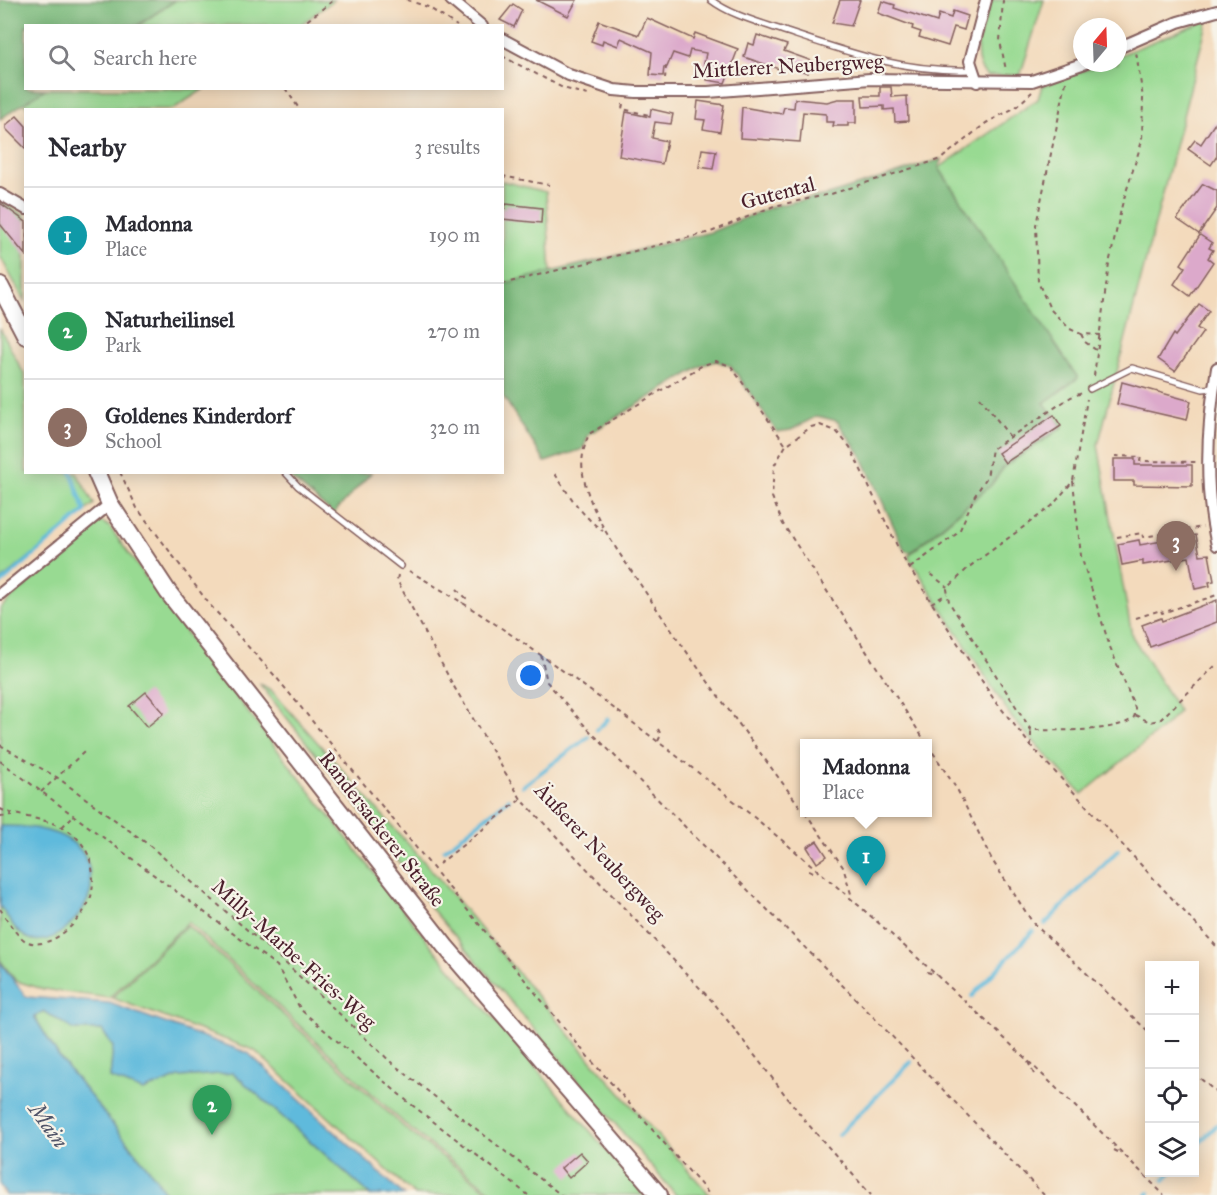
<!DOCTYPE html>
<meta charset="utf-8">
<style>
:root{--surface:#fff;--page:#f7f7f7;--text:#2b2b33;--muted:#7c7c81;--line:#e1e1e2;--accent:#db2777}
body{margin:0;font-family:"IM FELL Great Primer",serif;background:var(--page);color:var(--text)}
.controls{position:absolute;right:18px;bottom:18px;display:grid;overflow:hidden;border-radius:0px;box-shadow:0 3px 15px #0003}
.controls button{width:54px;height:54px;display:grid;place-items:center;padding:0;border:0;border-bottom:2px solid var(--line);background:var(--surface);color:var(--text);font:30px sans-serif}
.compass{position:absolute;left:1073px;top:18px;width:54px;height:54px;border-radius:50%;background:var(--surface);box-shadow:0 3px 15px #0003;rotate:19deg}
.you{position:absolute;left:531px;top:676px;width:21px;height:21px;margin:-15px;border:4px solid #fff;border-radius:50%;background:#1a73e8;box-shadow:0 0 0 9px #1a73e833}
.badge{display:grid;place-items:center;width:39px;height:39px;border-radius:50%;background:var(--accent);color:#fff;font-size:20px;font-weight:700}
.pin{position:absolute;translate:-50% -50px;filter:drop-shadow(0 2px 3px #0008)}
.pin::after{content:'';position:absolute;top:32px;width:21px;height:18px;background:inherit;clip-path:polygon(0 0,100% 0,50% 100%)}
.popup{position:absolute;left:800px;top:739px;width:132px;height:78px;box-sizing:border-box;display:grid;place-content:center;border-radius:0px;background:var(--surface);filter:drop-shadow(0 2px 4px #0005);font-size:20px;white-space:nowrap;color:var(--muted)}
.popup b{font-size:22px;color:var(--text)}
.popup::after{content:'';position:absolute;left:50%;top:100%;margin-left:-12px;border:12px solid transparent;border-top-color:var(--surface)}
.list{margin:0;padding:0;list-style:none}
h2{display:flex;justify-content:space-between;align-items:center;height:78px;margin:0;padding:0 24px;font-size:26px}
h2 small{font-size:20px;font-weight:400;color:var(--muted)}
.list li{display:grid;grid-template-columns:39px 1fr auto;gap:18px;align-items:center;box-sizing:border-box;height:96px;padding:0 24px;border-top:2px solid var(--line)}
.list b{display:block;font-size:22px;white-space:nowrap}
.list p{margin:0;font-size:20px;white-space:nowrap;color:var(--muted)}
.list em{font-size:20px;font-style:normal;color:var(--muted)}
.icon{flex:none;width:33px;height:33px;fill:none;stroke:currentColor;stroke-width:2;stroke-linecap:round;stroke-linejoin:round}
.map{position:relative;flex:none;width:1217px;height:1195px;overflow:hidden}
.search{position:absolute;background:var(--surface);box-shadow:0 3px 15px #0003;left:24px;top:24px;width:480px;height:66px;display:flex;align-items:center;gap:15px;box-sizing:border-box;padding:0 21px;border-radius:0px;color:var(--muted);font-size:22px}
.panel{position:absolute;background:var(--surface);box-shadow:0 3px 15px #0003;left:24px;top:108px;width:480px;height:366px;border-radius:0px}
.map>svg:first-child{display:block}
.green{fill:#98da92;stroke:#717c5e;stroke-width:1.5}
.forest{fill:#7aba7c;stroke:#626c54;stroke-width:1.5}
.water{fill:#5ebadc;stroke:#546c84;stroke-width:1.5}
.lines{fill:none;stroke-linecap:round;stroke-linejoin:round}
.stream{stroke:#5ebadc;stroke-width:4}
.building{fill:#dca9cb}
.service-casing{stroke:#85605e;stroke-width:8}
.minor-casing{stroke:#85605e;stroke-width:14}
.secondary-casing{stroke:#85605e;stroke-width:20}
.path{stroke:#85605e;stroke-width:2;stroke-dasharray:4.5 4.5;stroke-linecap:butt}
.service{stroke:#fff;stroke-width:5}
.minor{stroke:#fff;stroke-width:10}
.secondary{stroke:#fff;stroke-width:16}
.labels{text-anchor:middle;stroke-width:4.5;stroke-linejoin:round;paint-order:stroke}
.street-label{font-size:21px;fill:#4a1f2b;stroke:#f7f3e8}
.water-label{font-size:22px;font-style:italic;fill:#515569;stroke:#f7f3e8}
</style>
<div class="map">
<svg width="1217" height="1195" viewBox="0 0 1217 1195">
<rect width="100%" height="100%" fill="#f7f3e8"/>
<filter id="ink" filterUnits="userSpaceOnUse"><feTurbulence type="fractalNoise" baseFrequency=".0167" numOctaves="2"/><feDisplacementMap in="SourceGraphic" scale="12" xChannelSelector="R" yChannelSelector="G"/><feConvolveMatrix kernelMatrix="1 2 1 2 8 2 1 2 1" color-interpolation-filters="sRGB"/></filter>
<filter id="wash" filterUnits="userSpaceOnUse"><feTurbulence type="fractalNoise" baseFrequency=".008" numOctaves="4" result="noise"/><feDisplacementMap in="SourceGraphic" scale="24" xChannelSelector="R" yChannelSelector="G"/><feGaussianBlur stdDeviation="1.35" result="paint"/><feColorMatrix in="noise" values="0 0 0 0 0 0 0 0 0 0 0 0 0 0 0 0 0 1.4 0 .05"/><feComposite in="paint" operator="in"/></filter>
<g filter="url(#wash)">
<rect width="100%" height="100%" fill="#f3dabc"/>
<g class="green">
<polygon points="176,0 334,0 300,25 138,26"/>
<path d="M992 0H1044L1020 76H987C966 57 985 22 992 0Z"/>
<polygon points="1208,19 1098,445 1132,636 1179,711 1165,726 1082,794 1012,718 908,556 991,485 1004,467 1063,427 1044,403 1077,378 939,168 1038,99 1042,86 1103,63 1118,63 1118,56"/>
<polygon points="45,89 204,89 173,109 29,110 24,103"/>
<polygon points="502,181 546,192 551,273 503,284"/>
<polygon points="0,201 25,216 25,302 0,256"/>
<polygon points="0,328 25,376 26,472 77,473 94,504 0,581"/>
<polygon points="100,521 109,526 192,641 438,954 645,1195 496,1195 409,1128 188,922 109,998 43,989 16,981 0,960 0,608"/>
<polygon points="259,683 271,690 434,873 580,1047 710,1195 676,1195 431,908 385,841"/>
<polygon points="187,925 407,1130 493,1195 415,1195 254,1050 112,998"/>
<polygon points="44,1011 74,1030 102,1030 113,1047 110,1078 143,1091 179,1077 233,1073 371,1195 166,1195 156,1178 59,1057 34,1016"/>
</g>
<g class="forest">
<polygon points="0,0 176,0 138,25 26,26 26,88 45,89 0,119"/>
<polygon points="941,159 939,168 1078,378 1044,403 1063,427 1004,467 991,485 911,552 905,551 861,455 837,421 817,416 791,430 777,432 731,366 716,361 703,365 589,434 583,449 545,462 503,396 502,284 711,232 774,206 831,194"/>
<polygon points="285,473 371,473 333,514"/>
</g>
<g class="water">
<path d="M0 826C35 825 87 832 90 875 90 880 92 888 90 893 85 914 54 948 30 939 17 935 8 917 0 906Z"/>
<polygon points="0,962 26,997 109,1003 248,1053 404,1195 371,1195 233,1073 179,1077 143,1091 110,1078 113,1047 102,1030 74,1030 44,1011 34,1016 59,1057 156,1178 166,1195 6,1195 0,1185"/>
</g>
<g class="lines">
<g class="stream">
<polyline points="0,584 85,511 71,472"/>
<polyline points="597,730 608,719"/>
<polyline points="523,786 588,737"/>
<polyline points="444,850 509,799"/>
<polyline points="1045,924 1118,850"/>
<polyline points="972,996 1033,931"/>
<polyline points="838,1135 911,1062"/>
<polyline points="1194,1148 1217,1125"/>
<polyline points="1164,1180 1171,1172"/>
<polyline points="1147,1195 1149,1193"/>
</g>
</g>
<g id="blocks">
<g class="building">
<polygon points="536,0 577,0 568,16"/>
<polygon points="840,0 860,0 851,26 832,23"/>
<polygon points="882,1 895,5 894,8 937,22 939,14 951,18 953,11 968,16 964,30 954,27 948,46 919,37 921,32 912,29 913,26 878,13"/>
<polygon points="513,4 522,10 514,27 500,20"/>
<polygon points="647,18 693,39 695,33 738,49 725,83 707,80 712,67 704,64 706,53 690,50 688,58 673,53 667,67 664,67 663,76 650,75 652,52 621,38 618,46 603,40 602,45 591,41 599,21 639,35"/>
<polygon points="757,35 787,45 784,51 812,61 808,73 781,63 779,69 744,57 748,43 754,45"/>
<polygon points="880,87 891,87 892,97 907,96 908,121 895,122 894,109 884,110 884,106 863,107 862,96 880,96"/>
<polygon points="795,99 827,102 838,99 856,99 856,123 848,123 848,126 833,126 834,122 826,122 826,114 803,112 800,142 740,138 742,107 782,114 784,107 794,108"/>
<polygon points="698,101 724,105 720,132 703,129 705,120 696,119"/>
<polygon points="651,109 673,114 671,124 655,122 652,138 667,141 662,164 619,156 626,112 650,117"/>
<polygon points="17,116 26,126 26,149 6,129 6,125"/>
<polygon points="1217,120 1217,156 1211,165 1188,149 1195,140 1201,144"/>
<polygon points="702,149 716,151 713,169 699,167"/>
<polygon points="1203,184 1217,191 1217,208 1199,234 1177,219"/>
<polygon points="0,203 26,222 26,256 0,224"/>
<polygon points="506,204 542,208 541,223 502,219 502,208 505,208"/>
<polygon points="1200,235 1212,243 1209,248 1213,250 1208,258 1213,262 1190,296 1174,284 1185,267 1181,264"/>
<polygon points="1199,304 1209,311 1197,328 1203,332 1175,371 1158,359 1173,334 1175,336"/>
<polygon points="1122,382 1191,401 1187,420 1117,404"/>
<polygon points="1054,415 1061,426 1005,463 998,453"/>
<polygon points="1114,459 1135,459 1135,465 1192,465 1192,486 1134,485 1134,481 1114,481"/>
<polygon points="1196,535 1200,555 1209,554 1214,581 1209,582 1210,586 1195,589 1189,557 1143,565 1143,561 1122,565 1118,544 1139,540 1140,545"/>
<polygon points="1217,600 1217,622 1150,647 1142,625 1161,618 1162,621"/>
<polygon points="146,692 164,713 147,727 129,706"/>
<polygon points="817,841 827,856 817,863 807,847"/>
<polygon points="580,1152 588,1161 569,1178 561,1168"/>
</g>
</g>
</g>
<g filter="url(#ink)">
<use href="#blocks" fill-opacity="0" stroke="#85605e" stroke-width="1.5"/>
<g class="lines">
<defs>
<g id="service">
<path d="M711 0C732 16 762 23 787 32 850 53 903 72 971 70"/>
<polyline points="1090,389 1132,368 1203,389 1214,388"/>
<polyline points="285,472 298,486 401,566"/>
</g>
<g id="minor">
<polyline points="451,0 482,26"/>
<polyline points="502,39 569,75 614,90 636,92 708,92 870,79 1032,81 1085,63"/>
<polyline points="1118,48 1178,22 1217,11"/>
<polyline points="977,82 970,61 986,0"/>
<polyline points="0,194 26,209"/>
<path d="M1217 368C1207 425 1204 489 1217 545"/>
<polyline points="0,594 110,504"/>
</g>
<g id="secondary">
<polyline points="0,286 26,336"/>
<polyline points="96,472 110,504 168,592 445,946 659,1195"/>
</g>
</defs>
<use href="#service" class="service-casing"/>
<use href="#minor" class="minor-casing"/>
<use href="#secondary" class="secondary-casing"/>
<g class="path">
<polyline points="407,0 428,7 457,26"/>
<polyline points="1003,0 1000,41 1006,70"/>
<polyline points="300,26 334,0"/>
<polyline points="502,56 563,88 588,95"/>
<polyline points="665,79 666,67"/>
<polyline points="1066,82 1036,225 1038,282 1050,309 1070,329 1081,334 1100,335"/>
<polyline points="285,88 300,110"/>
<polyline points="623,104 622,109 649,115"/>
<polyline points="502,176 549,185"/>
<polyline points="502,284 711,232 774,206 831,194 941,159 986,123 1016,107 1032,92"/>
<polyline points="1081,334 1085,342 1096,350"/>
<polyline points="1094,376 1109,264 1122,205 1142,141 1143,98 1136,52"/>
<polyline points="980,397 1010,437"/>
<path d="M785 444 731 366 716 361 703 365 589 434C582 450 580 466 585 483 595 523 622 556 644 590 695 666 750 739 804 812"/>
<polyline points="1115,456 1141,457 1140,461 1198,462"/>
<polyline points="120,472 137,508 210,605 276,677 589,1058 710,1195"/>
<path d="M555 474C569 495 582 516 603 531"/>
<path d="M1073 481 1081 556 1110 647 1135 708C1135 712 1136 717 1131 720 1107 733 1058 730 1031 730L949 602 947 589 969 567 1052 506 1073 481 1087 399"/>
<polyline points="1117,537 1142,533 1143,537 1203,527"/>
<polyline points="910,568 959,532 974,497 987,477 992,449 1071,397 1082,393"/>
<path d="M409 571C496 620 577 680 657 741 838 878 1004 1033 1164 1195"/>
<polyline points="931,574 947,587"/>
<polyline points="398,575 397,580 453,685 521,799 714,1003 807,1123 871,1195"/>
<polyline points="457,589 466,598 462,603"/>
<polyline points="931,603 947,594"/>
<polyline points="1136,618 1161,610 1162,613 1217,595"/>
<polyline points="541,655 547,682 586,727 858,1001 1044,1195"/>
<polyline points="1135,715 1150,722 1160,720 1217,664"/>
<polyline points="658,741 661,735 658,729"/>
<polyline points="927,744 783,524 772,497 774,466 786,445 811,427 820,425 836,431 850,447 903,558 993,698 1031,746 1217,947"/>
<polyline points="0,745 58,778 149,845 282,960 393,1064 561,1195"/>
<polyline points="928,745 958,791 992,860 1033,923 1150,1033"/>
<polyline points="1031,746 1031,730"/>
<polyline points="0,761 277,966 301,1010 407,1101 528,1195"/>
<polyline points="41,792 84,752"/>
<path d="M0 809C25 820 56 817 76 837 91 852 95 871 92 892 89 914 51 954 26 941 15 935 7 919 0 909"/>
<polyline points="805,812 843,867 852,897"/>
<polyline points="0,817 12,816"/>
<polyline points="62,827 73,816"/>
<polyline points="439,864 521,799"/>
<polyline points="809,870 815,873 819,870"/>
<polyline points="927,972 937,975"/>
<polyline points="1028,1062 1034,1074"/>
<polyline points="1194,1073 1217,1093"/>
<polyline points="1114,1150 1122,1154"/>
</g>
<use href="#service" class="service"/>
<use href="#minor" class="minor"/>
<use href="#secondary" class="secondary"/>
</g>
</g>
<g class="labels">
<g class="street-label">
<text transform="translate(788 66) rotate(-3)" y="7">Mittlerer Neubergweg</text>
<text transform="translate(778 193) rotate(-15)" y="7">Gutental</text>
<text transform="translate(382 829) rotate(52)" y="7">Randersackerer Straße</text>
<text transform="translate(600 852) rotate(47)" y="7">Äußerer Neubergweg</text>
<text transform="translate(294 954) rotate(42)" y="7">Milly-Marbe-Fries-Weg</text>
</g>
<g class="water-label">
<text transform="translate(49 1125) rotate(55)" y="8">Main</text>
</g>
</g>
</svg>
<div class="controls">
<button>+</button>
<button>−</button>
<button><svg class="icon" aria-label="locate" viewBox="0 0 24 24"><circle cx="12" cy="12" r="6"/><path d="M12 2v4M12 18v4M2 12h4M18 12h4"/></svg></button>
<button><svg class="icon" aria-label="layers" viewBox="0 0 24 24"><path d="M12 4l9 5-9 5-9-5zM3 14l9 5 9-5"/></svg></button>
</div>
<svg class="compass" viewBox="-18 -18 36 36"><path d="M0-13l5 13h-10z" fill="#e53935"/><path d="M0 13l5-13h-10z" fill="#7c7c81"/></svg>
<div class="you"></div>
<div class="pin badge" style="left:866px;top:886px;background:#0f9aa8">1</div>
<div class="popup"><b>Madonna</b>Place</div>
<div class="pin badge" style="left:212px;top:1135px;background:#2e9e5b">2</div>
<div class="pin badge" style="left:1176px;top:571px;background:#8d6e63">3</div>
<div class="search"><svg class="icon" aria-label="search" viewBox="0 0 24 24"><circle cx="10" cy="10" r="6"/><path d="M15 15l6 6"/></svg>Search here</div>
<section class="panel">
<h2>Nearby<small>3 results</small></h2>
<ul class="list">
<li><span class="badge" style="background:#0f9aa8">1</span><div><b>Madonna</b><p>Place</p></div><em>190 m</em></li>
<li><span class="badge" style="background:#2e9e5b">2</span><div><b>Naturheilinsel</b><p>Park</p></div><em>270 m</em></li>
<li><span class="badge" style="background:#8d6e63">3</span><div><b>Goldenes Kinderdorf</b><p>School</p></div><em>320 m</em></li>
</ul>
</section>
</div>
